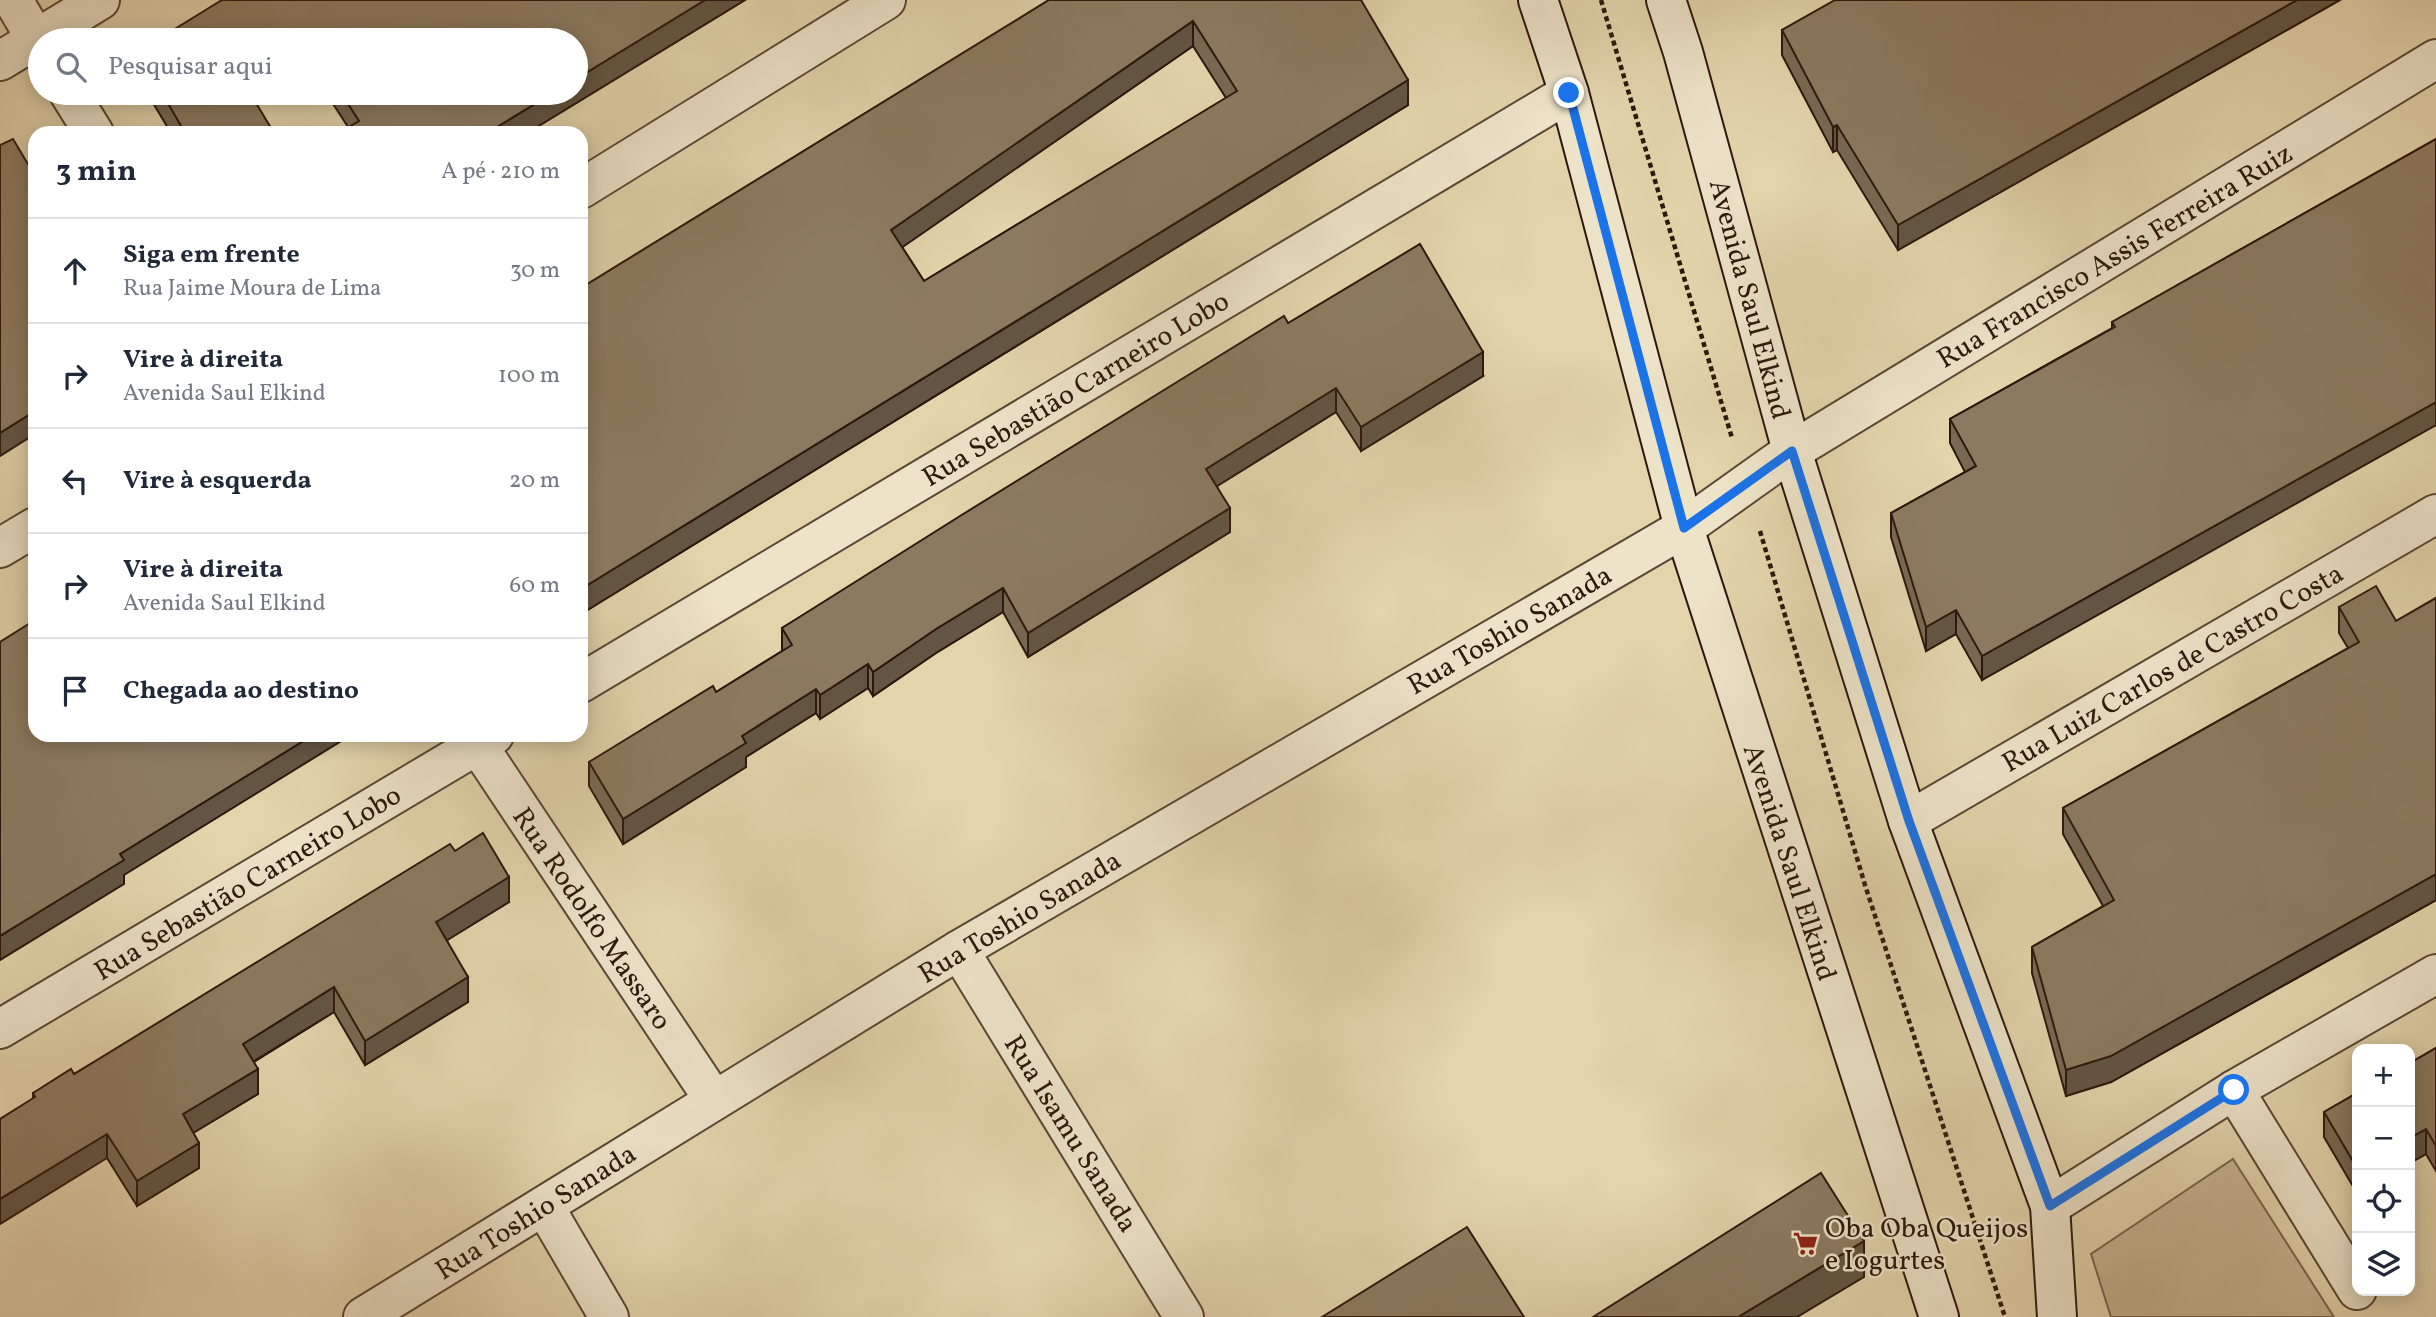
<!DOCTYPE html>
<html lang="pt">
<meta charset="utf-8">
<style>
:root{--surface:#fff;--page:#f2f2f3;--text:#1f2937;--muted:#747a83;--line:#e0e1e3}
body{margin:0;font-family:Vollkorn,serif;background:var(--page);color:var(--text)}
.controls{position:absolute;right:21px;bottom:21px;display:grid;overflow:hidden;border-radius:14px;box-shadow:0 4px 18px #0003}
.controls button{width:63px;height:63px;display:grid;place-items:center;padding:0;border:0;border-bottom:2px solid var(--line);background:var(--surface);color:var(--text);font:35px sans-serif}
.stop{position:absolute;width:21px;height:21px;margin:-16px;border:5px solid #1a73e8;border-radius:50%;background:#fff}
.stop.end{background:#1a73e8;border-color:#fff;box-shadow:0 2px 7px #0008}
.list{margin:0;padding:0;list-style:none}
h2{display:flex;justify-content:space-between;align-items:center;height:91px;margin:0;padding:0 28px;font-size:30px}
h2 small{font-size:23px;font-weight:400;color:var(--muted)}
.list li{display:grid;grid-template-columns:46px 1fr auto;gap:21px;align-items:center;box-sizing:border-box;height:105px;padding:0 28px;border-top:2px solid var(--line)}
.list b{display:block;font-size:26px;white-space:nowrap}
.list p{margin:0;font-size:23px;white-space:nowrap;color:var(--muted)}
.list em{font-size:23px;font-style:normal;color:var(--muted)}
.icon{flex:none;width:38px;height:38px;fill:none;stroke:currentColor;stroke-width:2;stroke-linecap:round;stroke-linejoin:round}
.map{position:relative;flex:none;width:2436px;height:1317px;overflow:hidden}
.search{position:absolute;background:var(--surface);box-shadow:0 4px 18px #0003;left:28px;top:28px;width:560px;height:77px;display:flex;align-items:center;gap:18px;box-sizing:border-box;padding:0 24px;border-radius:38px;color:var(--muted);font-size:26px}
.panel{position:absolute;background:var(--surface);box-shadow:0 4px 18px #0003;left:28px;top:126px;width:560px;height:616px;border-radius:21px}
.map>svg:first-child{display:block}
.green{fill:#c4b491;stroke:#78664f;stroke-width:2}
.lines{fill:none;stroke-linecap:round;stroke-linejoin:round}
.street-casing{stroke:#5a4735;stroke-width:42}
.secondary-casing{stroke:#2d180d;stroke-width:42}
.path{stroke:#2d180d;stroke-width:4.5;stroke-dasharray:5 3.5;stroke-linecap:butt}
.street{stroke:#ede3c9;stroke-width:38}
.secondary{stroke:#ede3c9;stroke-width:38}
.wall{fill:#786953;stroke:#2d180d;stroke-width:2;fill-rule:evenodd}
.shaded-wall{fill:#625543;stroke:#2d180d;stroke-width:2}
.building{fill:#8c7a60;stroke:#2d180d;stroke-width:2;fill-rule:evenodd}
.route{stroke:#1a73e8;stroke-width:9}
.labels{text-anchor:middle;stroke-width:5;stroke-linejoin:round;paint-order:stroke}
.street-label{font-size:28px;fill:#2d180d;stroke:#ede3c9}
.poi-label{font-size:28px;fill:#2d180d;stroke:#ede3c9;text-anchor:start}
</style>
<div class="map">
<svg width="2436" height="1317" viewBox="0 0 2436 1317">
<rect width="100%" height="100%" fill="#e3d4ac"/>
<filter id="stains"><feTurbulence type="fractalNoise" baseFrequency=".00286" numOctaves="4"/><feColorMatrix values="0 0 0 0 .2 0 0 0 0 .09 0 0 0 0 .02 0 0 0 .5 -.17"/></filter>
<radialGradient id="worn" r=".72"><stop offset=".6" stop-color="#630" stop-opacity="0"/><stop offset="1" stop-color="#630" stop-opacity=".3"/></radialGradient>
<polygon class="green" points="2233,1159 2334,1317 2111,1317 2091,1254"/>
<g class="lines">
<defs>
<g id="street">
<polyline points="13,0 40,46"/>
<polyline points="0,61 100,0"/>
<polyline points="69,93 94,133"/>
<polyline points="581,189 886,0"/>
<polyline points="0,548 35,527"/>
<polyline points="581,683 1569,93"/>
<polyline points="471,735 714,1100"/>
<polyline points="1908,821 2436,514"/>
<polyline points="959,950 1184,1317"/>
<polyline points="0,1029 494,735"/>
<polyline points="2234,1090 2357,1290"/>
<polyline points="544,1206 609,1317"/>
<polyline points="2050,1206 2234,1090 2436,974"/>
<polyline points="363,1317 959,950 1684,528 1792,451 2436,59"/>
</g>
<g id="secondary">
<polyline points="1538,0 1569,93 1684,528 1939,1317"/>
<polyline points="1666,0 1683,52 1792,451 1908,821 2050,1206 2057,1317"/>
</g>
</defs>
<use href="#street" class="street-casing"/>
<use href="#secondary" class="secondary-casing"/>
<g class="path">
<polyline points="1601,0 1732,438"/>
<polyline points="1760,531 1865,885 2005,1317"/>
</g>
<use href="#street" class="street"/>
<use href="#secondary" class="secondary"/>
</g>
<g class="wall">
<polygon points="745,0 527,133 339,133 348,127 326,93 576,93 576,40 157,40"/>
<path d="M1049 0H1361L1408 105 581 614V288ZM1193 46 1226 98 924 281 902 247Z"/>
<polygon points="2340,0 1898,250 1837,150 1833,152 1782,55 1782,30"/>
<polygon points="147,93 257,93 171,133"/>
<polygon points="2436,139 1982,680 1956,634 1926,651 1891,537 1891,513 1965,472 1950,443 1950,419 2112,328 2112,322"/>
<polygon points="1288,323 1483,376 1361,451 1336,412 1217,486 1230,532 1028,657 1003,612 936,653 873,696 868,688 820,719 816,713 746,757 746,767 623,844 589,786 589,762 716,692 782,651 782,628"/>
<polygon points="2436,598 2436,900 2111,1082 2066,1096 2032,973 2032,947 2103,906 2063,834 2063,808 2348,648 2339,633 2339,607 2396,621"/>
<polygon points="455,851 509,902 447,940 468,1002 365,1065 334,1012 254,1062 258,1094 193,1133 199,1168 137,1206 107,1158 33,1099 33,1093 74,1074"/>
<polygon points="2436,1048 2436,1171 2426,1154 2410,1163 2410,1063"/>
<polygon points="2357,1093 2357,1193 2324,1137 2324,1112"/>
</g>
<g class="shaded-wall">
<polygon points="705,0 745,0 527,133 487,133 553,93 576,93 576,79"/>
<polygon points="2297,0 2340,0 1898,250 1898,225"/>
<polygon points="1193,21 1193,46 891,255 891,230"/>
<polygon points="1408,80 1408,105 581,614 581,589"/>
<polygon points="1837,125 1837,150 1833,152 1833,127"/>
<polygon points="1483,352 1483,376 1361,451 1361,427"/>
<polygon points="1336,388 1336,412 1206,493 1206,469"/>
<polygon points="2436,402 2436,425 1982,680 1982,656"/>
<polygon points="35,411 35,434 0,456 0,433"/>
<polygon points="1230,508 1230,532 1028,657 1028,633"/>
<polygon points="1003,588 1003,612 936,653 873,696 873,672 936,629"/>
<polygon points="1956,610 1956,634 1926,651 1926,627"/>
<polygon points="868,664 868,688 820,719 820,695"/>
<polygon points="816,689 816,713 746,757 746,767 623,844 623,819 742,736"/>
<polygon points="313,735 351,735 124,875 124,884 0,960 0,936 120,854"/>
<polygon points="2436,874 2436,900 2111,1082 2066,1096 2066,1070"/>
<polygon points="509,877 509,902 436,947 436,922"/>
<polygon points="468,977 468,1002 365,1065 365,1041"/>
<polygon points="334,987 334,1012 243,1068 243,1044"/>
<polygon points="258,1069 258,1094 183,1139 183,1114"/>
<polygon points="2426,1129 2426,1154 2410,1163 2410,1138"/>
<polygon points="107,1134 107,1158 0,1224 0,1199"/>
<polygon points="199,1143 199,1168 137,1206 137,1181"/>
<polygon points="1864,1241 1864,1277 1797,1317 1738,1317"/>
</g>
<g class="building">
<polygon points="222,0 705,0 576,79 576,40 308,40 306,37 302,40 157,40"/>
<path d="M1049 0H1361L1408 80 581 589V288ZM1193 21 1237 91 924 281 891 230Z"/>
<polygon points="1835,0 2297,0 1898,225 1837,125 1833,127 1782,30"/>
<polygon points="162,93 250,93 274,133 171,133 181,126"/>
<polygon points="341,93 553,93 487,133 339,133 359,121"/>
<polygon points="13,139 35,176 35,411 0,433 0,145"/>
<polygon points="2436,139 2436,402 1982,656 1956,610 1926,627 1891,513 1976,466 1950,419 2115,327 2112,322"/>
<polygon points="1420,244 1483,352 1361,427 1336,388 1206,469 1230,508 1028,633 1003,588 936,629 873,672 868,664 820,695 816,689 742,736 746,743 623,819 589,762 713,686 716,692 792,645 782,628 960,516 1284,316 1288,323"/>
<polygon points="2376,586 2396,621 2436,598 2436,874 2111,1056 2066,1070 2032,947 2114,900 2063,808 2359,642 2339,607"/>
<polygon points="35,620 35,735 313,735 120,854 124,860 0,936 0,642"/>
<polygon points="483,833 509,877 436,922 468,977 365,1041 334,987 243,1044 258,1069 183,1114 199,1143 137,1181 107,1134 0,1199 0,1119 35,1097 33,1093 71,1069 74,1074 450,844 455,851"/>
<polygon points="2436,1048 2436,1146 2426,1129 2410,1138 2410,1063"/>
<polygon points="2357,1093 2357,1168 2324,1112"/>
<polygon points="1821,1173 1864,1241 1738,1317 1593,1317"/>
<polygon points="1467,1227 1524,1317 1322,1317"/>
</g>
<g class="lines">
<polyline class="route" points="1569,93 1684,528 1792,451 1909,821 2050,1206 2234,1090"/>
</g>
<defs>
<symbol id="supermarket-bare" viewBox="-9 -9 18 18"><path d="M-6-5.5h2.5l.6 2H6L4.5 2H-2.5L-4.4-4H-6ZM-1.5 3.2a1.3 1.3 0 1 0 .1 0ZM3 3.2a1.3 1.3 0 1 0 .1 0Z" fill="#8f2418" stroke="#ede3c9" stroke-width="2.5" paint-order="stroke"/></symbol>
</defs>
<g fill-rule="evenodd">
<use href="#supermarket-bare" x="1788" y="1226" width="35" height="35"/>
</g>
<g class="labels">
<g class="street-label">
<text transform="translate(2114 255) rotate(-31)" y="10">Rua Francisco Assis Ferreira Ruiz</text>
<text transform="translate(1751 299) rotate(75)" y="10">Avenida Saul Elkind</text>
<text transform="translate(1075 388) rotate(-31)" y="10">Rua Sebastião Carneiro Lobo</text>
<text transform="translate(1509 629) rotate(-30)" y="10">Rua Toshio Sanada</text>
<text transform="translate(2172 667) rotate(-30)" y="10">Rua Luiz Carlos de Castro Costa</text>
<text transform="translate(1791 862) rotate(72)" y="10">Avenida Saul Elkind</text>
<text transform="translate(247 882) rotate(-31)" y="10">Rua Sebastião Carneiro Lobo</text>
<text transform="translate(1019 916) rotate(-31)" y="10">Rua Toshio Sanada</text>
<text transform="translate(593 918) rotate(56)" y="10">Rua Rodolfo Massaro</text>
<text transform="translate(1072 1133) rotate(58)" y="10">Rua Isamu Sanada</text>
<text transform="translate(535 1211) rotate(-32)" y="10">Rua Toshio Sanada</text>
</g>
<g class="poi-label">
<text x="1825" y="1237">Oba Oba Queijos<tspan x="1825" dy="32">e Iogurtes</tspan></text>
</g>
</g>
<rect width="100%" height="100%" filter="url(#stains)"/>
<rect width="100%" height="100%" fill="url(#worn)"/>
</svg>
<div class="controls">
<button>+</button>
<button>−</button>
<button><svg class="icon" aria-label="locate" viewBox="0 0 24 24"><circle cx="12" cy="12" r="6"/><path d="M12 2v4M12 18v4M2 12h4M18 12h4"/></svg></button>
<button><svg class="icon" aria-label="layers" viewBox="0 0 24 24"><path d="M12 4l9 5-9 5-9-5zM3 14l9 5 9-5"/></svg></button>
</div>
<div class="stop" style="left:2234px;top:1090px"></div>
<div class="stop end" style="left:1569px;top:93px"></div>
<div class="search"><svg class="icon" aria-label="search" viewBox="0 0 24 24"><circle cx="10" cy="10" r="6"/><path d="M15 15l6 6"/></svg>Pesquisar aqui</div>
<section class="panel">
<h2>3 min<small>A pé · 210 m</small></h2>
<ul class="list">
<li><svg class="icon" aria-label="ahead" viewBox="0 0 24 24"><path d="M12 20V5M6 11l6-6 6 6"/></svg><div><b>Siga em frente</b><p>Rua Jaime Moura de Lima</p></div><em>30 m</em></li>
<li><svg class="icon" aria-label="right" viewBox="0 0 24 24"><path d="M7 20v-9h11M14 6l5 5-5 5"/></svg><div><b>Vire à direita</b><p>Avenida Saul Elkind</p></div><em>100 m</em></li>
<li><svg class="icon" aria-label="left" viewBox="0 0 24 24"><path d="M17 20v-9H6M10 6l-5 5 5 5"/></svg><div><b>Vire à esquerda</b></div><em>20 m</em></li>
<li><svg class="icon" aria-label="right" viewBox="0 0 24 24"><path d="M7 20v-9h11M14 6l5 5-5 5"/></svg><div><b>Vire à direita</b><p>Avenida Saul Elkind</p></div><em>60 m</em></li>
<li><svg class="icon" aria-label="arrive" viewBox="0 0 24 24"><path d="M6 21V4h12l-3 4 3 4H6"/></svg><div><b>Chegada ao destino</b></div></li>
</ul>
</section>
</div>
